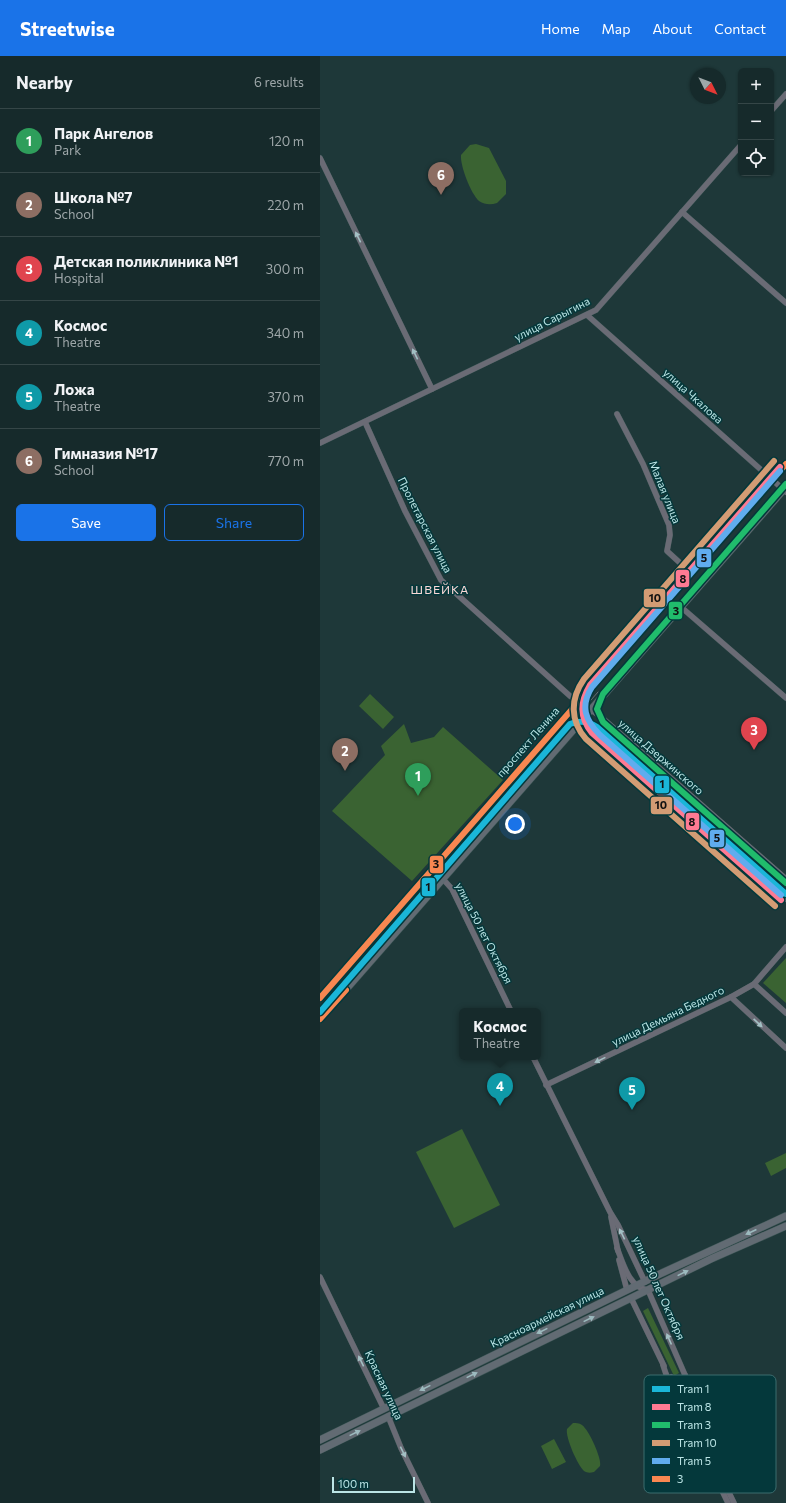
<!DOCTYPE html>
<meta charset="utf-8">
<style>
:root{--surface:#162a2b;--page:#1f3233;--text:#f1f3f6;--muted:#9ea7a9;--line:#354647;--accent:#1a73e8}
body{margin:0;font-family:Commissioner,sans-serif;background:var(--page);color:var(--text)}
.controls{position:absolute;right:12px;top:12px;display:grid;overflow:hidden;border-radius:6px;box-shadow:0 1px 3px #0004}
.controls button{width:36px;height:36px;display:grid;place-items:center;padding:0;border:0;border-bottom:1px solid var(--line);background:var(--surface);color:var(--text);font:20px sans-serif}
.compass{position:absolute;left:370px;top:12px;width:36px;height:36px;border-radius:50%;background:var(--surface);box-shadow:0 1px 3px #0004;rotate:132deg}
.scale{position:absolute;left:12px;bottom:10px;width:83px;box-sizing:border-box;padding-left:4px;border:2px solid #bce5e6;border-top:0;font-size:11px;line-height:14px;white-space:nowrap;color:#bce5e6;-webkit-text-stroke:3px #04383b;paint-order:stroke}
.you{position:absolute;left:195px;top:768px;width:14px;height:14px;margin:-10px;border:3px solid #fff;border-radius:50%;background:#1a73e8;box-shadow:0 0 0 6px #1a73e833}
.badge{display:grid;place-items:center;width:26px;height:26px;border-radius:50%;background:var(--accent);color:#fff;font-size:13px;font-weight:700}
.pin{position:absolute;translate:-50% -33px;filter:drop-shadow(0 1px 2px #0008)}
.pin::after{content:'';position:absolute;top:21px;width:14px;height:12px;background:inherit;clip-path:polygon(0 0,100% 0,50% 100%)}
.popup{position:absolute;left:139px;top:952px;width:82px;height:52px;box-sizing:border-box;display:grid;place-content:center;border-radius:6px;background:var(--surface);filter:drop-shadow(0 1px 3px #0005);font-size:13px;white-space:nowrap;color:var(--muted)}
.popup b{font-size:15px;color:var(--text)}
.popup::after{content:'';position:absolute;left:50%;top:100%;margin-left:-8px;border:8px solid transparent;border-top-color:var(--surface)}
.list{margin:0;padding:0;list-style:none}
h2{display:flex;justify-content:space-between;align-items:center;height:52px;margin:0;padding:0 16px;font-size:17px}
h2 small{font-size:13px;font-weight:400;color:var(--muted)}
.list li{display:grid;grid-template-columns:26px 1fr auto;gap:12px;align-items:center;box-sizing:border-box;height:64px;padding:0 16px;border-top:1px solid var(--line)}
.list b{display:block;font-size:15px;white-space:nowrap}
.list p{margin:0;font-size:13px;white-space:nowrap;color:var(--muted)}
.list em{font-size:13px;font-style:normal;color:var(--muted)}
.actions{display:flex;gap:8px;padding:12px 16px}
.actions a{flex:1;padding:9px 0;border:1px solid var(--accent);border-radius:6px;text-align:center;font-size:14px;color:var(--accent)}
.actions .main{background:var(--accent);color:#fff}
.icon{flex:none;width:22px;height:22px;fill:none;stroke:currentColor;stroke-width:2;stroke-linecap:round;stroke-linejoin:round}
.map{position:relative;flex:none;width:466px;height:1447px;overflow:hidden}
header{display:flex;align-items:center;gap:24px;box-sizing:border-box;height:56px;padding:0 20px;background:var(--accent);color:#fff}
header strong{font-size:19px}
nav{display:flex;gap:22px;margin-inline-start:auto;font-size:14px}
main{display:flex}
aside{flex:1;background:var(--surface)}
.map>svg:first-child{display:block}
.green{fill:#3a6332}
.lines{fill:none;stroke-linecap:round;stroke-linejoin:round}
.minor-casing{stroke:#3d5656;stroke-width:6}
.major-casing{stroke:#3d5656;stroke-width:8}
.minor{stroke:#6a6b75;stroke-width:5.5}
.major{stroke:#626b73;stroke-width:7}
.tram{stroke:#666f76;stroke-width:1}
.bus-1-casing{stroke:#04383b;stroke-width:9}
.bus-1{stroke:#f88751;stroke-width:6}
.tram-1-casing{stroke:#04383b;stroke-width:9}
.tram-2-casing{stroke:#04383b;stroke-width:9}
.tram-3-casing{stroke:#04383b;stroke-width:9}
.tram-4-casing{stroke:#04383b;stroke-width:9}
.tram-5-casing{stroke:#04383b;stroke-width:9}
.tram-1{stroke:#1ab6d8;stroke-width:6}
.tram-2{stroke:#fe7a93;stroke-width:6}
.tram-3{stroke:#20bc6c;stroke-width:6}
.tram-4{stroke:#d39c74;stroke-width:6}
.tram-5{stroke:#60acee;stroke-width:6}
.oneway{fill:#a3c0c4}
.oneway2{fill:#9cbabe}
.labels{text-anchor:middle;stroke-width:3;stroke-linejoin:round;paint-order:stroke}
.street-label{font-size:11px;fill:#bce5e6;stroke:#04383b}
.neighbourhood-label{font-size:12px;letter-spacing:1px;fill:#fad7d6;stroke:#04383b}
.key{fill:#04383b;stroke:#3b6c6e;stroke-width:1}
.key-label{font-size:11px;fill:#bce5e6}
.line-badge{stroke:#04383b;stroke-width:1.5}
.pale-badge-label{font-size:11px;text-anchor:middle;font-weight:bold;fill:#111}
</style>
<header>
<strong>Streetwise</strong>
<nav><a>Home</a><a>Map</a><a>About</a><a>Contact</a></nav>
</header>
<main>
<aside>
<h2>Nearby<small>6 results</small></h2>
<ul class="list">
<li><span class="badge" style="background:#2e9e5b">1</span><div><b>Парк Ангелов</b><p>Park</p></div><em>120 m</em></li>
<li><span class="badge" style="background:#8d6e63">2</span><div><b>Школа №7</b><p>School</p></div><em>220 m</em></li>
<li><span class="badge" style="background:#e0444e">3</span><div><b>Детская поликлиника №1</b><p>Hospital</p></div><em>300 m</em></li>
<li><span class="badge" style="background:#0f9aa8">4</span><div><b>Космос</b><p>Theatre</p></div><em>340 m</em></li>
<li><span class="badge" style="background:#0f9aa8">5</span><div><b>Ложа</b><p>Theatre</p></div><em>370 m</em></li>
<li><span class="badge" style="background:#8d6e63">6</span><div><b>Гимназия №17</b><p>School</p></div><em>770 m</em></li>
</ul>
<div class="actions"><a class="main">Save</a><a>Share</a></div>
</aside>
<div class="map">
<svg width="466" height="1447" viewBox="0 0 466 1447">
<rect width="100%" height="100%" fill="#1e3839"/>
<g class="green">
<path d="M156 88 169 92 186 125V138L177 147C171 149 165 149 159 145 151 138 140 110 141 99L150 89Z"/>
<polygon points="50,638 74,661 63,673 39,650"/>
<polygon points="84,668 91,687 114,681 123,671 183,724 92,825 12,755 65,699 61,690"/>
<polygon points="466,902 466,947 443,927"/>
<polygon points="142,1073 180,1149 134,1172 96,1096"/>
<polygon points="466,1097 466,1112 451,1120 445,1107"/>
<polygon points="328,1252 359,1317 354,1320 323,1255"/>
<path d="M253 1367C256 1367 259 1367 262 1369 269 1374 282 1403 280 1410L274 1416C270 1417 267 1417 264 1415 258 1410 245 1381 247 1373Z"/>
<polygon points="234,1383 246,1406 232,1413 221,1390"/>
</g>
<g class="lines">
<defs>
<g id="minor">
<polyline points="451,55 466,38"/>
<polyline points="0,102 112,333"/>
<polyline points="362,156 466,247"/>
<polyline points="267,259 466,436"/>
<polyline points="297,358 323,408 349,469 350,479 347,495 371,517"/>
<polyline points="45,366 85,455 121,524 250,640 280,660 466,823"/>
<polyline points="0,387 276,254 421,89"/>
<polyline points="361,551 466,642"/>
<polyline points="257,647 261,665 269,672 466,843"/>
<polyline points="113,812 132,833 191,955"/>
<polyline points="434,928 466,957"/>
<polyline points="411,941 466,992"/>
<polyline points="213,1001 290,1156 298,1169 325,1226"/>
<polyline points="226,1029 411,941 434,928 466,891"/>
<polyline points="291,1161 298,1195"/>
<path d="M297 1192C303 1207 309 1232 328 1234L365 1319 370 1356 414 1447"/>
<polyline points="299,1204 307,1234"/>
<polyline points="0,1221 64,1353"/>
<polyline points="311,1242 344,1310"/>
<polyline points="343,1309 346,1318 408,1447"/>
<polyline points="351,1321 354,1326 357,1327 362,1324 365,1319"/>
<polyline points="68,1360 81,1392 108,1447"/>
</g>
<g id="major">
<polyline points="0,942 466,408"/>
<polyline points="0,963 466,431"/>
<polyline points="0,1384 342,1217 466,1160"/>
<polyline points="0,1394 393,1202 466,1170"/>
</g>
</defs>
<use href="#minor" class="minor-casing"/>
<use href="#major" class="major-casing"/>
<use href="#minor" class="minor"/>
<use href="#major" class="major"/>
<polyline class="tram" points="250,668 278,636"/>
<defs>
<g id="bus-1">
<polyline points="0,942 466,408"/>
<polyline points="0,963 26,934"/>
</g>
</defs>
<use href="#bus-1" class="bus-1-casing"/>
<use href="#bus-1" class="bus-1"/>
<defs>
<path id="tram-1" d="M0 956 250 668C260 664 268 665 277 671L466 838"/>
<path id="tram-2" d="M460 411 270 629C260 646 259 661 272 677L461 844"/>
<polyline id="tram-3" points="466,428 283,638 277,653 283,666 466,827"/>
<path id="tram-4" d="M454 405 264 623C250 643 250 665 266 683L455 850"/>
<path id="tram-5" d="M460 415 272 631C260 650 265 664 280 679L461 839"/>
</defs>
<use href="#tram-1" class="tram-1-casing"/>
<use href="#tram-2" class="tram-2-casing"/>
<use href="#tram-3" class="tram-3-casing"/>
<use href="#tram-4" class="tram-4-casing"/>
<use href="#tram-5" class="tram-5-casing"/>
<use href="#tram-1" class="tram-1"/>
<use href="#tram-2" class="tram-2"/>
<use href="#tram-3" class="tram-3"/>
<use href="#tram-4" class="tram-4"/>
<use href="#tram-5" class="tram-5"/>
</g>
<defs><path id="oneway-solid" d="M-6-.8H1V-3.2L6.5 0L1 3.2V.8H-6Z"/></defs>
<g class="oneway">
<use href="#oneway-solid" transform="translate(38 181) rotate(-116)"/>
<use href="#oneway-solid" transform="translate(95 298) rotate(-116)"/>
<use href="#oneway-solid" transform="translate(438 967) rotate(43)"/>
<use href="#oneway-solid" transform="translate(280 1004) rotate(154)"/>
<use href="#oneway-solid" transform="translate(302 1178) rotate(-116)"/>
<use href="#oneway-solid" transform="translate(349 1283) rotate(-114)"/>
<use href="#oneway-solid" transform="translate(41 1305) rotate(-116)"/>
<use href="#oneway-solid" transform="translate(83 1396) rotate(64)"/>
</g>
<g class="oneway2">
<use href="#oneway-solid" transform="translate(431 1176) rotate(155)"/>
<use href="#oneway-solid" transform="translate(363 1217) rotate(-26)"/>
<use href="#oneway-solid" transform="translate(269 1263) rotate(-26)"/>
<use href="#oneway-solid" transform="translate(222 1275) rotate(154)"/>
<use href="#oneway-solid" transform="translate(152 1319) rotate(-26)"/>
<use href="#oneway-solid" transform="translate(105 1332) rotate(154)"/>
<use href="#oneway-solid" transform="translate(35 1377) rotate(-26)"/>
</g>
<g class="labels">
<g class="street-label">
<text transform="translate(232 263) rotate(-27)" y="4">улица Сарыгина</text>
<text transform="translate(373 340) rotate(42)" y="4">улица Чкалова</text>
<text transform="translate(345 436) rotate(68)" y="4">Малая улица</text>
<text transform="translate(105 469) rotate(63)" y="4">Пролетарская улица</text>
<text transform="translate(208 686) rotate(-49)" y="4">проспект Ленина</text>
<text transform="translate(341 701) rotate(41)" y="4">улица Дзержинского</text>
<text transform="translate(164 877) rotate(63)" y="4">улица 50 лет Октября</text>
<text transform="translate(348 960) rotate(-26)" y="4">улица Демьяна Бедного</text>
<text transform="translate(339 1232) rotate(66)" y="4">улица 50 лет Октября</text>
<text transform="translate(227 1261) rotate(-26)" y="4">Красноармейская улица</text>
<text transform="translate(64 1329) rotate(65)" y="4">Красная улица</text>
</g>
<g class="neighbourhood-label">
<text x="120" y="538">ШВЕЙКА</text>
</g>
</g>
<rect x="324" y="1319" width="132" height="118" rx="6" class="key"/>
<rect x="332" y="1330" width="18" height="6" fill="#1ab6d8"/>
<rect x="332" y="1348" width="18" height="6" fill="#fe7a93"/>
<rect x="332" y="1366" width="18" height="6" fill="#20bc6c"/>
<rect x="332" y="1384" width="18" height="6" fill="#d39c74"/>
<rect x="332" y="1402" width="18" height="6" fill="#60acee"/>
<rect x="332" y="1420" width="18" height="6" fill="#f88751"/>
<g class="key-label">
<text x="357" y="1337">Tram 1</text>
<text x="357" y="1355">Tram 8</text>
<text x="357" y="1373">Tram 3</text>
<text x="357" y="1391">Tram 10</text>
<text x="357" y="1409">Tram 5</text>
<text x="357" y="1427">3</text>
</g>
<g class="line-badge">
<rect x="376" y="492" width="16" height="20" rx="4" fill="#60acee"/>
<rect x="355" y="513" width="15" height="19" rx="4" fill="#fe7a93"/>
<rect x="323" y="532" width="23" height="20" rx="4" fill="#d39c74"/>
<rect x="348" y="545" width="15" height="19" rx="4" fill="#20bc6c"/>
<rect x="334" y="719" width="16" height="19" rx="4" fill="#1ab6d8"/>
<rect x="330" y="740" width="23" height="19" rx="4" fill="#d39c74"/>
<rect x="365" y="756" width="15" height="19" rx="4" fill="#fe7a93"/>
<rect x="389" y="773" width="16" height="19" rx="4" fill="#60acee"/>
<rect x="109" y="799" width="15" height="19" rx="4" fill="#f88751"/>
<rect x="101" y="821" width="15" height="20" rx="4" fill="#1ab6d8"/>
</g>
<g class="pale-badge-label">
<text x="384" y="506">5</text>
<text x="363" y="527">8</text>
<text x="335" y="546">10</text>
<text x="356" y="559">3</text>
<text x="342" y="732">1</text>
<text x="341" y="753">10</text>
<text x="372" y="770">8</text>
<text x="397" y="786">5</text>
<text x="116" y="812">3</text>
<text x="108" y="835">1</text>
</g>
</svg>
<div class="controls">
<button>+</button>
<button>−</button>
<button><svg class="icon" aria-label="locate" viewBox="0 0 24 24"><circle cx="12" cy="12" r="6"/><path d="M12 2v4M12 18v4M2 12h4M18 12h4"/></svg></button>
</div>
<svg class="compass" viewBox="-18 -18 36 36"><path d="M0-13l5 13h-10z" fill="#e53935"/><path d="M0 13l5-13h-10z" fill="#9ea7a9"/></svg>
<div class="scale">100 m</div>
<div class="you"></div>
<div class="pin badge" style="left:98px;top:740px;background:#2e9e5b">1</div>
<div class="pin badge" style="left:25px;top:715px;background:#8d6e63">2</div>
<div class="pin badge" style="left:434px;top:694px;background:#e0444e">3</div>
<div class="pin badge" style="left:180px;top:1050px;background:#0f9aa8">4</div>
<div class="popup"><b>Космос</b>Theatre</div>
<div class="pin badge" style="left:312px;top:1054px;background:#0f9aa8">5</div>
<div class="pin badge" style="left:121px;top:139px;background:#8d6e63">6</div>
</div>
</main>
